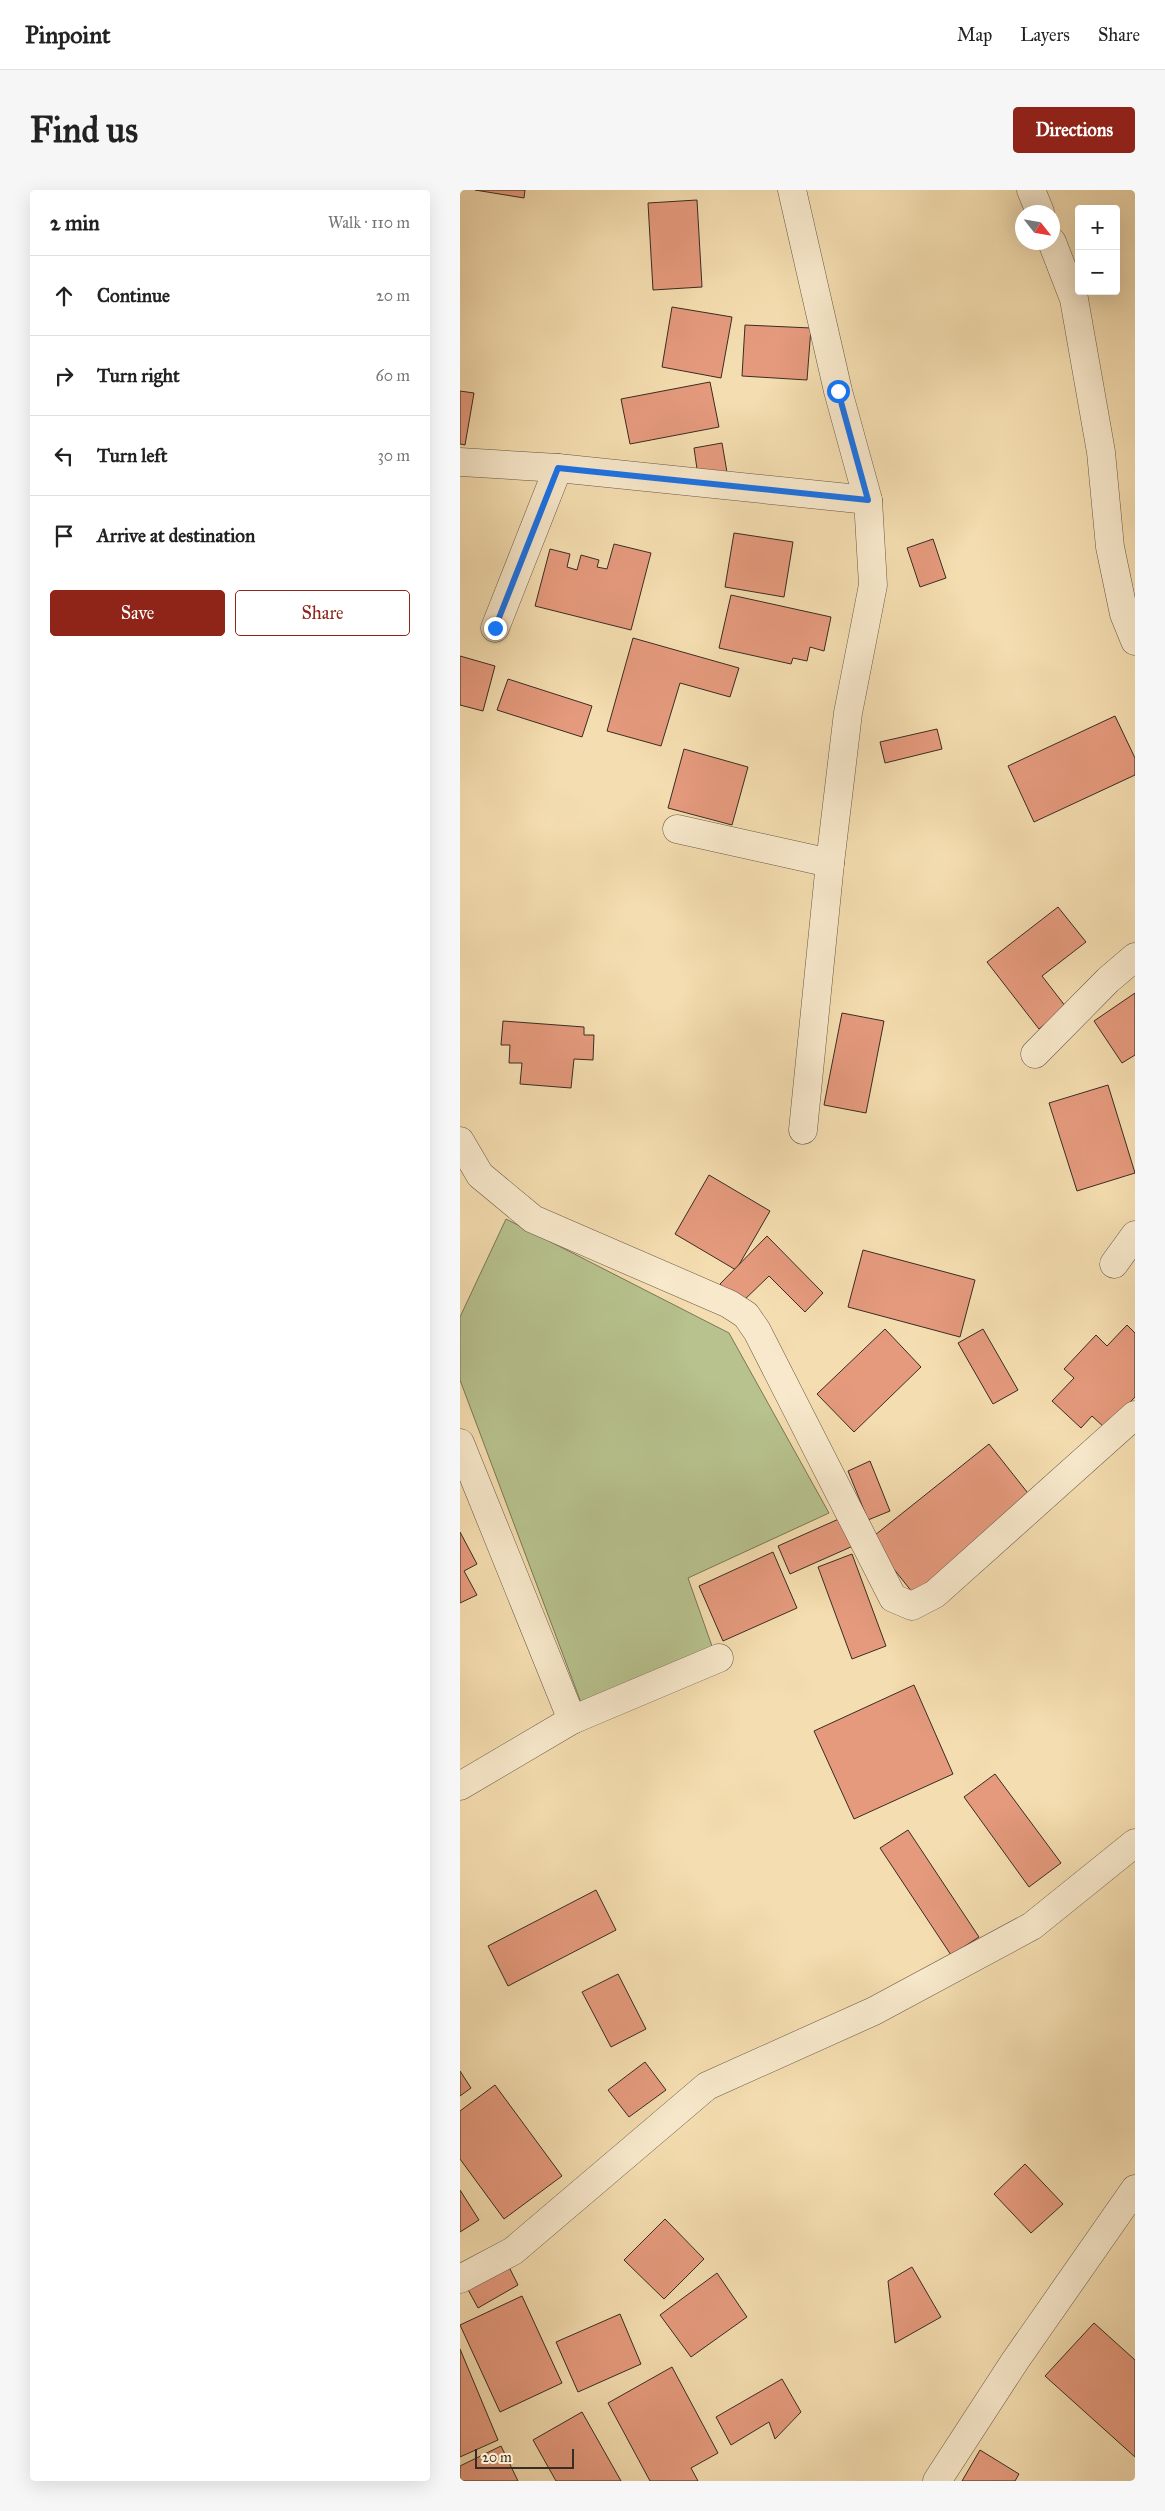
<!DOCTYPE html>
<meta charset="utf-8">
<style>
:root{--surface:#fff;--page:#f6f6f6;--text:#222;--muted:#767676;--line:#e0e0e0;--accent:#8f2418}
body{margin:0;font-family:"IM FELL Great Primer",serif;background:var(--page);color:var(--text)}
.controls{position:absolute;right:15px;top:15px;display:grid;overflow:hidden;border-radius:5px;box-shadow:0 5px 20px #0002}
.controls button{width:45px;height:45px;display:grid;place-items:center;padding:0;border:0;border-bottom:1px solid var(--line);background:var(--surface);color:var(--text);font:25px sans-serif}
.compass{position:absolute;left:555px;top:15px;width:45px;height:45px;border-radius:50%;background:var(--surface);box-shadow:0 5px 20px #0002;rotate:121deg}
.scale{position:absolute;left:15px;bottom:12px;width:99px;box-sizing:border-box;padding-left:5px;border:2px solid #392c23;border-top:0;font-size:14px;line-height:18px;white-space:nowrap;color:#392c23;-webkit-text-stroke:4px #f8e9cc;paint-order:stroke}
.stop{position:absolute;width:15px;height:15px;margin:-11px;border:4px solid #1a73e8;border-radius:50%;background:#fff}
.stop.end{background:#1a73e8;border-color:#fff;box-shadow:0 1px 5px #0008}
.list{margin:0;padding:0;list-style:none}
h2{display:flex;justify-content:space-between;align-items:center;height:65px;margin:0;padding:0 20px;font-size:21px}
h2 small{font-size:16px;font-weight:400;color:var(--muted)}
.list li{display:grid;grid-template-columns:32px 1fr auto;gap:15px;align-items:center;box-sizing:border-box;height:80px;padding:0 20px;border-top:1px solid var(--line)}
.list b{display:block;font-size:19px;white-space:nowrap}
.list em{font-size:16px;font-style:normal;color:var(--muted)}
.actions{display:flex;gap:10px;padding:15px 20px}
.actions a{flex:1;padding:11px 0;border:1px solid var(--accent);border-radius:5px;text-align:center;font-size:18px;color:var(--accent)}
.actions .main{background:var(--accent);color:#fff}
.icon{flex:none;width:28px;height:28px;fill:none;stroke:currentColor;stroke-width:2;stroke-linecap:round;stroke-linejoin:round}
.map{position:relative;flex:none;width:675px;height:2291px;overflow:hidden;border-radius:5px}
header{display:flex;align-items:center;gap:30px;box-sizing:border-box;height:70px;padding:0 25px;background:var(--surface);border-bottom:1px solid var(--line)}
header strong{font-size:24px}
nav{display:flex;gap:28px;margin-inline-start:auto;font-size:18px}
.intro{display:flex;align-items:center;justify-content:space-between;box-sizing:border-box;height:120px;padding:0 30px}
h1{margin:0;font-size:35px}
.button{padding:12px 22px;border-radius:5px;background:var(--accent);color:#fff;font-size:18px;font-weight:700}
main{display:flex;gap:30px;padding:0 30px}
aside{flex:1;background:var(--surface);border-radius:5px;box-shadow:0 5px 20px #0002}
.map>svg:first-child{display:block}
.green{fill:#b7c28e;stroke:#787758}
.building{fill:#e59a7d;stroke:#392c23}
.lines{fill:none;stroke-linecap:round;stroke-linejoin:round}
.minor-casing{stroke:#685846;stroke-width:29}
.minor{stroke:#f8e9cc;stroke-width:28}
.route{stroke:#1a73e8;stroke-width:6}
</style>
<header>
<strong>Pinpoint</strong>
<nav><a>Map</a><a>Layers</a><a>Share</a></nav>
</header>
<div class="intro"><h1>Find us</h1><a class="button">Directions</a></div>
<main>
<aside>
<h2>2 min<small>Walk · 110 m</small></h2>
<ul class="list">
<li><svg class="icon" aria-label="ahead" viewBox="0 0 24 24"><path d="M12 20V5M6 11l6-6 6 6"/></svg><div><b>Continue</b></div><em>20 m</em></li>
<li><svg class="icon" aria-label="right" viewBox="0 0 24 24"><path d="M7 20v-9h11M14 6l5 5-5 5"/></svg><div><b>Turn right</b></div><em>60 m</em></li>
<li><svg class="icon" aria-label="left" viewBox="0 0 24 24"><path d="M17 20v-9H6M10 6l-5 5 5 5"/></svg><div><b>Turn left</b></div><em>30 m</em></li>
<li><svg class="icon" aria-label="arrive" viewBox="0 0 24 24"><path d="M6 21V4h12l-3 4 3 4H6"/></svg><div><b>Arrive at destination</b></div></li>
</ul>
<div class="actions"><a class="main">Save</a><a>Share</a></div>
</aside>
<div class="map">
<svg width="675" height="2291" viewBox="0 0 675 2291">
<rect width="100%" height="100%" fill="#f4ddb0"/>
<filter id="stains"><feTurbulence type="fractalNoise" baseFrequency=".004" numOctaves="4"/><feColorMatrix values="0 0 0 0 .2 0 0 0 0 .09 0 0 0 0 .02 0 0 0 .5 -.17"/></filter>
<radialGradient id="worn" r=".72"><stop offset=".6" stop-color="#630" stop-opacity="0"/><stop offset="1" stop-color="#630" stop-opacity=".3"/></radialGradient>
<polygon class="green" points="46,1029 269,1143 369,1323 228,1388 253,1459 123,1518 0,1190 0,1127"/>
<g class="building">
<polygon points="15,0 65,0 64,8"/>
<polygon points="237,10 242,97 193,100 188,13"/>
<polygon points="212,117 272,127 261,188 202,177"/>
<polygon points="285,135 351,138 347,190 282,186"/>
<polygon points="250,192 259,237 170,254 161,209"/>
<polygon points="0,201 14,203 5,255 0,254"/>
<polygon points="262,253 268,288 239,293 234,258"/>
<polygon points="274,343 333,352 324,407 265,397"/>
<polygon points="473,349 486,388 460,397 447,358"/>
<polygon points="154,354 191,363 171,440 75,416 90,359 110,364 107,377 117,380 121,365 139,370 137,377 147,379"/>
<polygon points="271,405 371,427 364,461 350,457 347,471 333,468 331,474 259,458"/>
<polygon points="173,448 279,478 270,507 220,493 201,556 147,541"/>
<polygon points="0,466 35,476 23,521 0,515"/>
<polygon points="48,489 132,516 122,547 37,520"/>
<polygon points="655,526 675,568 675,585 574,632 548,576"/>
<polygon points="477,539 482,559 425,573 420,552"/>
<polygon points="224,559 288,577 272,635 208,618"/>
<polygon points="598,717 626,752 582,786 606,817 579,839 527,772"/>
<polygon points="675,803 675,865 662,873 634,831"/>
<polygon points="382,823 424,831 406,923 364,915"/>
<polygon points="43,831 124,837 124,845 134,845 133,870 114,869 111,898 60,894 62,873 49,873 50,855 41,855"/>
<polygon points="648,895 675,983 617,1001 589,913"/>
<polygon points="249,985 310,1021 276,1080 215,1044"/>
<polygon points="307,1046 363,1103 345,1122 309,1086 280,1114 260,1094"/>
<polygon points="403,1060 515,1090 500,1147 388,1117"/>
<polygon points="667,1135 675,1143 675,1207 645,1238 632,1226 621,1238 592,1211 614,1188 604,1179 636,1145 647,1156"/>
<polygon points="425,1139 461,1177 394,1242 357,1204"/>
<polygon points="523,1139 558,1200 533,1214 498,1153"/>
<polygon points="529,1254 575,1312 456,1407 410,1349"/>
<polygon points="410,1271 430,1321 408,1330 388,1281"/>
<polygon points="381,1328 393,1356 330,1384 318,1356"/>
<polygon points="0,1342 17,1374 4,1381 17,1405 0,1413"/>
<polygon points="313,1362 337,1418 263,1451 239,1396"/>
<polygon points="392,1364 426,1456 392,1469 358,1377"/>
<polygon points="454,1495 493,1584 394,1629 354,1541"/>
<polygon points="535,1584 601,1673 569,1697 504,1607"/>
<polygon points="448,1640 519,1747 491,1765 420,1658"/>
<polygon points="136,1700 156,1740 48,1796 28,1756"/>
<polygon points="158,1784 186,1839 151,1857 122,1802"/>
<polygon points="185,1872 206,1900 169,1927 148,1900"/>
<polygon points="0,1881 11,1898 0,1906"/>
<polygon points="35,1895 102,1986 44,2029 0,1969 0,1921"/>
<polygon points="565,1974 603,2014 571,2043 534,2004"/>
<polygon points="0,2000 19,2030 0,2042"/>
<polygon points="205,2029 244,2069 204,2109 164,2070"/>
<polygon points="47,2073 58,2095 18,2118 6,2096"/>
<polygon points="452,2077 481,2127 435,2153 428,2091"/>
<polygon points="257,2083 287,2127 231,2167 200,2125"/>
<polygon points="62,2106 102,2193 40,2222 0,2135"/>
<polygon points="160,2124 181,2174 118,2202 96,2152"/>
<polygon points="634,2133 675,2170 675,2267 585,2186"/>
<polygon points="0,2159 38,2250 0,2267"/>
<polygon points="212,2177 258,2263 231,2278 238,2291 190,2291 148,2213"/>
<polygon points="322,2189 341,2222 315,2249 309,2232 271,2255 256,2227"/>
<polygon points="122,2222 161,2291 96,2291 73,2250"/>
<polygon points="41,2256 58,2291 0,2291 0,2276"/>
<polygon points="520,2260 559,2284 555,2291 502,2291"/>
</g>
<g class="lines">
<defs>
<g id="minor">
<polyline points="332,0 378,201 408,310 413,395 388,523 370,673 343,940"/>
<polyline points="571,0 580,22"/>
<polyline points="592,52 614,109 641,262 650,357 664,424 675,451"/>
<polyline points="0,272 98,278 408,310"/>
<polyline points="35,438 98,278"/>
<polyline points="217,639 370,673"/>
<polyline points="575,864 648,790 675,767"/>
<polyline points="0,951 20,985 73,1029 269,1114 286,1125 297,1141 433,1408 452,1416 475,1404 675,1225"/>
<polyline points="654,1074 675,1045"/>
<polyline points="0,1253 112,1530"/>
<polyline points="0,1596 112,1530 259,1468"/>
<polyline points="0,2089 53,2061 247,1896 414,1821 572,1736 675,1653"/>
<polyline points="477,2291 555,2171 675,1999"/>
</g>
</defs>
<use href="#minor" class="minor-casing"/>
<use href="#minor" class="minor"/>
</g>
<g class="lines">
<polyline class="route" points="35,438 98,278 408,310 378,201"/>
</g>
<rect width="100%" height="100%" filter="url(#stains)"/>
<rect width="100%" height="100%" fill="url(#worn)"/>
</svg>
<div class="controls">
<button>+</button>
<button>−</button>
</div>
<svg class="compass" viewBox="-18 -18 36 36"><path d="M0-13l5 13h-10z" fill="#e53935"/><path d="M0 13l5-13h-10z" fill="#767676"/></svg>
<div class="scale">20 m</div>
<div class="stop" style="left:378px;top:201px"></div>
<div class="stop end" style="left:35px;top:438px"></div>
</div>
</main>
